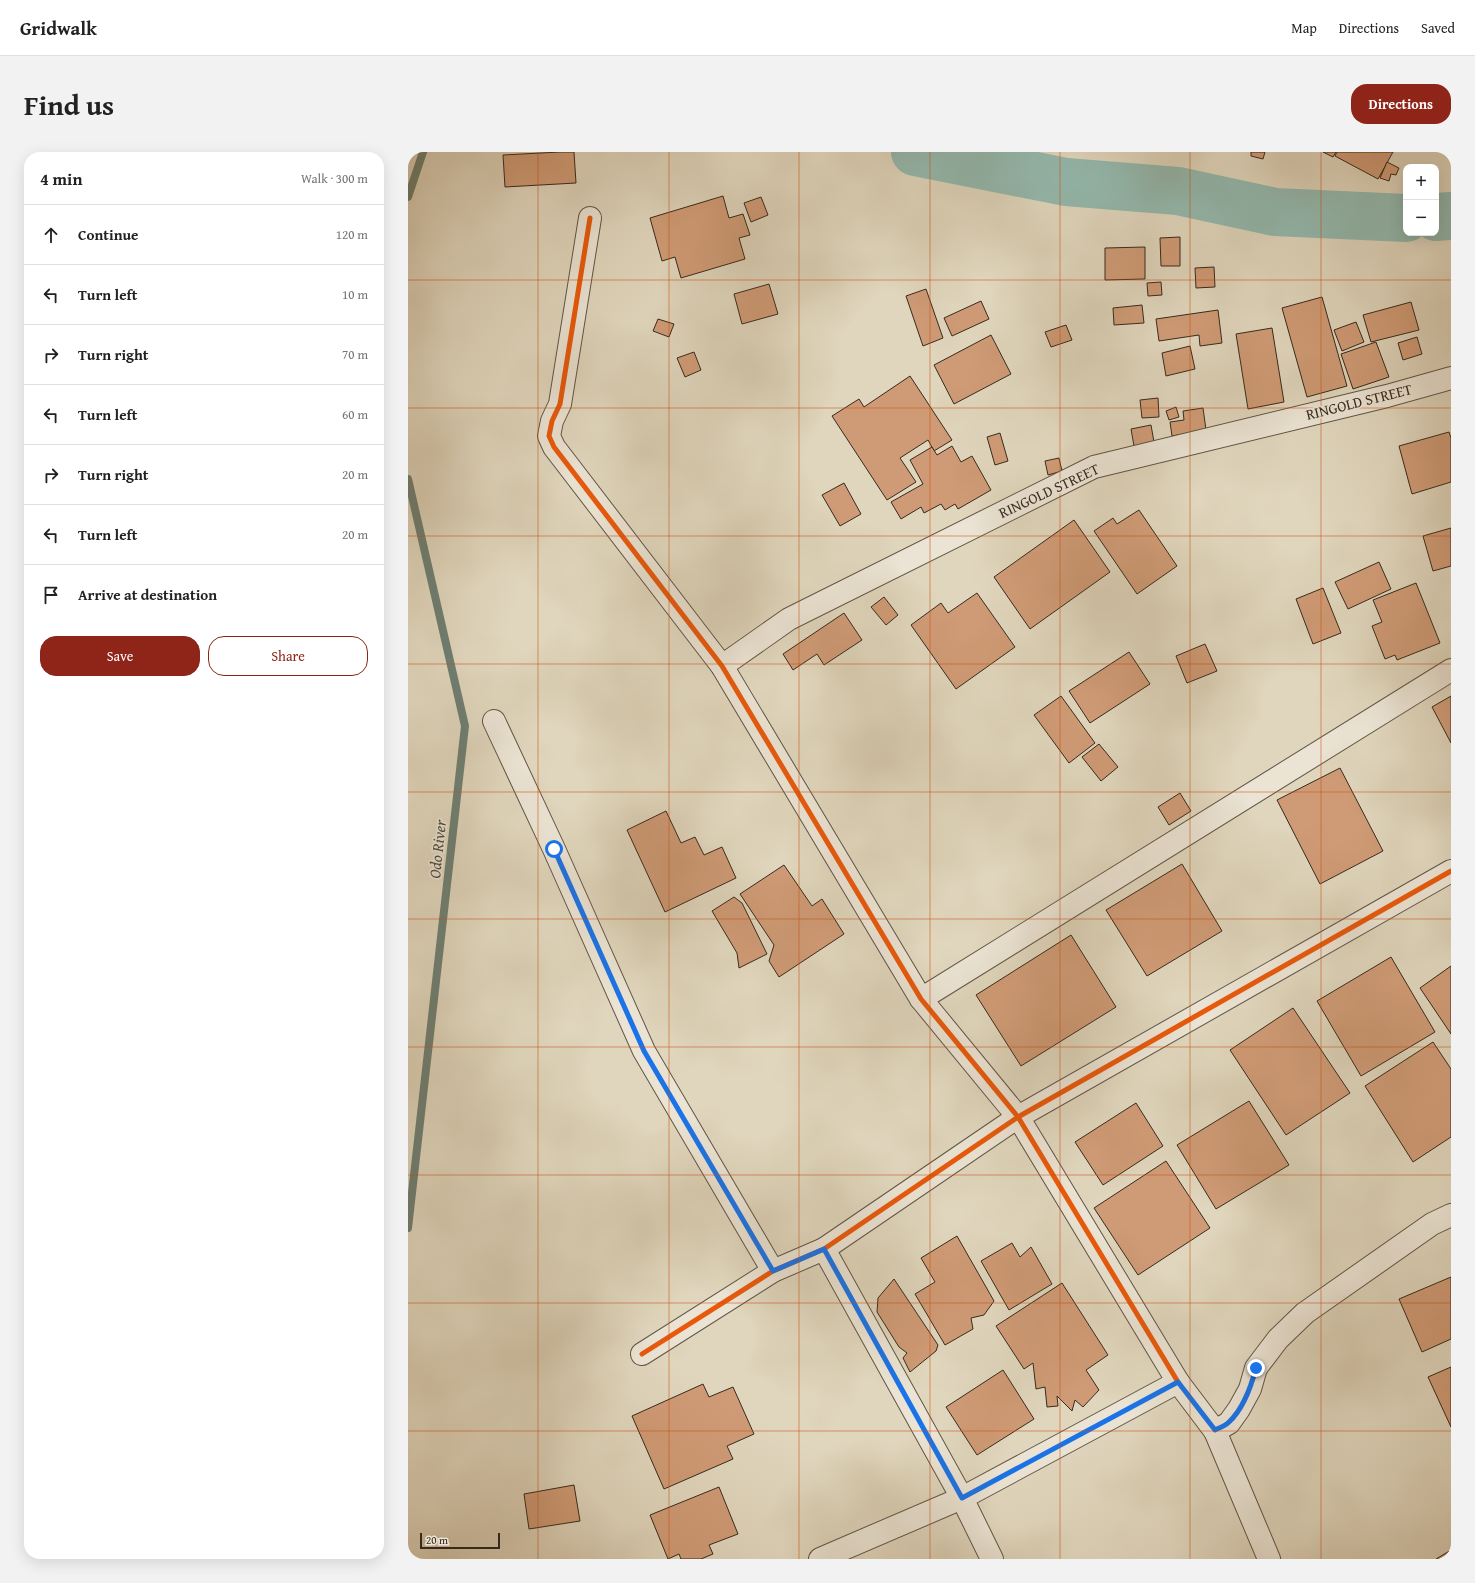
<!DOCTYPE html>
<meta charset="utf-8">
<style>
:root{--surface:#fff;--page:#f2f2f2;--text:#222;--muted:#767676;--line:#e0e0e0;--accent:#8f2418}
body{margin:0;font-family:"Gentium Book Plus",serif;background:var(--page);color:var(--text)}
.controls{position:absolute;right:12px;top:12px;display:grid;overflow:hidden;border-radius:8px;box-shadow:0 4px 16px #0002}
.controls button{width:36px;height:36px;display:grid;place-items:center;padding:0;border:0;border-bottom:1px solid var(--line);background:var(--surface);color:var(--text);font:20px sans-serif}
.scale{position:absolute;left:12px;bottom:10px;width:80px;box-sizing:border-box;padding-left:4px;border:2px solid #372a1d;border-top:0;font-size:11px;line-height:14px;white-space:nowrap;color:#372a1d;-webkit-text-stroke:3px #ebe4d4;paint-order:stroke}
.stop{position:absolute;width:12px;height:12px;margin:-9px;border:3px solid #1a73e8;border-radius:50%;background:#fff}
.stop.end{background:#1a73e8;border-color:#fff;box-shadow:0 1px 4px #0008}
.list{margin:0;padding:0;list-style:none}
h2{display:flex;justify-content:space-between;align-items:center;height:52px;margin:0;padding:0 16px;font-size:17px}
h2 small{font-size:13px;font-weight:400;color:var(--muted)}
.list li{display:grid;grid-template-columns:26px 1fr auto;gap:12px;align-items:center;box-sizing:border-box;height:60px;padding:0 16px;border-top:1px solid var(--line)}
.list b{display:block;font-size:15px;white-space:nowrap}
.list em{font-size:13px;font-style:normal;color:var(--muted)}
.actions{display:flex;gap:8px;padding:12px 16px}
.actions a{flex:1;padding:9px 0;border:1px solid var(--accent);border-radius:16px;text-align:center;font-size:14px;color:var(--accent)}
.actions .main{background:var(--accent);color:#fff}
.icon{flex:none;width:22px;height:22px;fill:none;stroke:currentColor;stroke-width:2;stroke-linecap:round;stroke-linejoin:round}
.map{position:relative;flex:none;width:1043px;height:1407px;overflow:hidden;border-radius:16px}
header{display:flex;align-items:center;gap:24px;box-sizing:border-box;height:56px;padding:0 20px;background:var(--surface);border-bottom:1px solid var(--line)}
header strong{font-size:19px}
nav{display:flex;gap:22px;margin-inline-start:auto;font-size:14px}
.intro{display:flex;align-items:center;justify-content:space-between;box-sizing:border-box;height:96px;padding:0 24px}
h1{margin:0;font-size:28px}
.button{padding:10px 18px;border-radius:16px;background:var(--accent);color:#fff;font-size:14px;font-weight:700}
main{display:flex;gap:24px;padding:0 24px}
aside{flex:1;background:var(--surface);border-radius:16px;box-shadow:0 4px 16px #0002}
.map>svg:first-child{display:block}
.lines{fill:none;stroke-linecap:round;stroke-linejoin:round}
.stream{stroke:#6f8074;stroke-width:8}
.river{stroke:#94b9ae;stroke-width:48}
.building{fill:#cf9b76;stroke:#372a1d}
.minor-casing{stroke:#615545;stroke-width:24}
.minor{stroke:#ebe4d4;stroke-width:22}
.cycleway-casing{stroke:#ebe4d4;stroke-width:8}
.cycleway{stroke:#e8590c;stroke-width:5}
.route{stroke:#1a73e8;stroke-width:5}
.grid{fill:none;stroke:#cd520f;stroke-width:1;stroke-opacity:0.55}
.labels{text-anchor:middle;stroke-width:3.5;stroke-linejoin:round;paint-order:stroke}
.street-label{font-size:15px;fill:#372a1d;stroke:#ebe4d4}
.water-label{font-size:16px;font-style:italic;fill:#4e4e41;stroke:#ebe4d4}
</style>
<header>
<strong>Gridwalk</strong>
<nav><a>Map</a><a>Directions</a><a>Saved</a></nav>
</header>
<div class="intro"><h1>Find us</h1><a class="button">Directions</a></div>
<main>
<aside>
<h2>4 min<small>Walk · 300 m</small></h2>
<ul class="list">
<li><svg class="icon" aria-label="ahead" viewBox="0 0 24 24"><path d="M12 20V5M6 11l6-6 6 6"/></svg><div><b>Continue</b></div><em>120 m</em></li>
<li><svg class="icon" aria-label="left" viewBox="0 0 24 24"><path d="M17 20v-9H6M10 6l-5 5 5 5"/></svg><div><b>Turn left</b></div><em>10 m</em></li>
<li><svg class="icon" aria-label="right" viewBox="0 0 24 24"><path d="M7 20v-9h11M14 6l5 5-5 5"/></svg><div><b>Turn right</b></div><em>70 m</em></li>
<li><svg class="icon" aria-label="left" viewBox="0 0 24 24"><path d="M17 20v-9H6M10 6l-5 5 5 5"/></svg><div><b>Turn left</b></div><em>60 m</em></li>
<li><svg class="icon" aria-label="right" viewBox="0 0 24 24"><path d="M7 20v-9h11M14 6l5 5-5 5"/></svg><div><b>Turn right</b></div><em>20 m</em></li>
<li><svg class="icon" aria-label="left" viewBox="0 0 24 24"><path d="M17 20v-9H6M10 6l-5 5 5 5"/></svg><div><b>Turn left</b></div><em>20 m</em></li>
<li><svg class="icon" aria-label="arrive" viewBox="0 0 24 24"><path d="M6 21V4h12l-3 4 3 4H6"/></svg><div><b>Arrive at destination</b></div></li>
</ul>
<div class="actions"><a class="main">Save</a><a>Share</a></div>
</aside>
<div class="map">
<svg width="1043" height="1407" viewBox="0 0 1043 1407">
<rect width="100%" height="100%" fill="#e0d6bd"/>
<filter id="stains"><feTurbulence type="fractalNoise" baseFrequency=".005" numOctaves="4"/><feColorMatrix values="0 0 0 0 .2 0 0 0 0 .09 0 0 0 0 .02 0 0 0 .5 -.17"/></filter>
<radialGradient id="worn" r=".72"><stop offset=".6" stop-color="#630" stop-opacity="0"/><stop offset="1" stop-color="#630" stop-opacity=".3"/></radialGradient>
<g class="lines">
<g class="stream">
<polyline points="0,45 15,0"/>
<polyline points="0,327 57,574 0,1076"/>
</g>
<g class="river">
<polyline points="507,0 658,30 770,39 867,60 998,66"/>
<polyline points="1028,65 1043,64"/>
</g>
</g>
<g class="building">
<polygon points="152,0 166,0 168,31 97,35 95,3"/>
<polygon points="843,0 857,0 855,7 843,4"/>
<polygon points="915,0 928,0 925,5"/>
<polygon points="929,0 985,0 970,27 927,4"/>
<polygon points="979,10 991,16 988,23 983,22 981,29 972,26"/>
<polygon points="315,44 321,66 335,62 342,83 331,86 337,107 273,126 267,105 254,109 242,66"/>
<polygon points="353,45 360,63 343,70 336,51"/>
<polygon points="772,85 772,114 753,114 752,86"/>
<polygon points="737,95 737,127 697,128 697,96"/>
<polygon points="806,115 807,135 788,136 787,116"/>
<polygon points="753,130 754,143 740,144 739,131"/>
<polygon points="361,132 370,162 334,172 326,142"/>
<polygon points="518,137 535,186 515,194 498,144"/>
<polygon points="914,145 939,234 899,245 874,156"/>
<polygon points="573,149 581,167 544,184 536,166"/>
<polygon points="1003,150 1011,178 963,190 955,163"/>
<polygon points="734,153 736,171 706,173 705,156"/>
<polygon points="810,158 814,191 792,194 791,183 751,189 748,167"/>
<polygon points="250,167 266,172 261,185 245,179"/>
<polygon points="948,170 956,190 934,199 926,178"/>
<polygon points="658,173 664,188 643,195 637,180"/>
<polygon points="864,176 876,250 840,257 828,182"/>
<polygon points="583,183 603,222 546,252 526,213"/>
<polygon points="1009,185 1014,202 995,208 990,191"/>
<polygon points="968,190 981,225 945,237 933,202"/>
<polygon points="782,194 787,217 758,224 754,201"/>
<polygon points="286,200 293,218 277,225 269,206"/>
<polygon points="502,224 544,288 526,299 520,288 492,306 508,330 479,348 424,264 451,247 456,255"/>
<polygon points="750,246 751,265 734,266 732,248"/>
<polygon points="768,255 771,265 761,268 758,259"/>
<polygon points="795,256 798,278 764,284 762,270 776,268 775,259"/>
<polygon points="743,273 746,290 726,294 723,277"/>
<polygon points="1041,280 1043,286 1043,330 1004,342 991,294"/>
<polygon points="592,281 600,309 587,313 579,285"/>
<polygon points="544,294 553,310 564,304 583,338 550,357 547,352 537,358 533,352 516,361 513,355 493,367 483,350 515,332 502,308 524,295 529,303"/>
<polygon points="651,306 654,319 640,323 637,309"/>
<polygon points="436,331 453,362 432,374 414,343"/>
<polygon points="731,358 769,414 729,442 686,379 705,366 709,372"/>
<polygon points="666,368 702,420 622,477 586,425"/>
<polygon points="1043,376 1043,414 1025,419 1015,384"/>
<polygon points="971,410 983,437 940,457 927,430"/>
<polygon points="1008,431 1032,491 989,508 987,503 977,507 964,474 974,470 965,448"/>
<polygon points="915,436 933,481 905,492 888,447"/>
<polygon points="569,441 607,495 548,537 503,473 533,451 540,461"/>
<polygon points="476,445 490,463 478,473 463,455"/>
<polygon points="436,461 454,488 416,513 409,502 385,518 375,502"/>
<polygon points="797,492 809,519 779,531 768,504"/>
<polygon points="721,500 742,532 682,571 661,539"/>
<polygon points="653,544 687,591 661,611 626,563"/>
<polygon points="1043,544 1043,591 1024,555"/>
<polygon points="691,592 710,615 693,629 674,605"/>
<polygon points="932,616 975,699 912,732 869,648"/>
<polygon points="772,641 783,659 761,673 750,655"/>
<polygon points="258,659 273,691 287,685 296,703 314,695 328,726 257,760 219,678"/>
<polygon points="774,712 814,779 739,824 698,758"/>
<polygon points="376,713 404,754 414,747 436,782 371,825 361,809 366,793 332,742"/>
<polygon points="326,745 334,751 359,802 331,816 329,801 304,759"/>
<polygon points="663,783 708,855 613,914 568,843"/>
<polygon points="983,805 1027,880 953,924 909,849"/>
<polygon points="1043,814 1043,882 1012,836"/>
<polygon points="885,856 942,941 878,983 822,898"/>
<polygon points="1025,890 1043,917 1043,985 1005,1010 957,934"/>
<polygon points="841,949 881,1013 808,1057 769,993"/>
<polygon points="728,951 755,994 695,1033 667,990"/>
<polygon points="758,1009 802,1076 730,1123 686,1056"/>
<polygon points="549,1084 586,1149 576,1163 563,1166 565,1177 537,1193 507,1142 527,1130 513,1106"/>
<polygon points="604,1091 612,1105 623,1095 644,1132 601,1158 573,1109"/>
<polygon points="1043,1125 1043,1187 1014,1200 991,1147"/>
<polygon points="486,1127 530,1193 528,1199 502,1220 495,1206 499,1201 491,1195 469,1160 470,1146"/>
<polygon points="654,1131 700,1203 678,1218 691,1238 675,1255 667,1248 664,1259 649,1244 650,1254 639,1255 637,1235 628,1237 625,1211 616,1217 588,1174"/>
<polygon points="1043,1215 1043,1275 1020,1225"/>
<polygon points="595,1218 626,1267 569,1303 538,1255"/>
<polygon points="295,1232 301,1245 325,1235 346,1282 319,1294 325,1307 256,1337 224,1264"/>
<polygon points="166,1333 172,1369 121,1377 116,1342"/>
<polygon points="311,1335 330,1382 301,1393 305,1402 293,1407 273,1407 271,1402 260,1407 242,1363"/>
<polygon points="1043,1398 1043,1407 1028,1407"/>
</g>
<g class="lines">
<defs>
<g id="minor">
<polyline points="182,66 152,252 144,269 141,284 146,295 314,514 513,847 610,965 770,1230"/>
<polyline points="314,514 381,467 686,315 979,244 1043,226"/>
<polyline points="86,569 146,697 236,899 365,1119"/>
<polyline points="513,847 1043,518"/>
<polyline points="416,1097 554,1346 584,1407"/>
<polyline points="234,1202 365,1119 416,1097 610,965 1043,719"/>
<polyline points="807,1279 861,1407"/>
<polyline points="412,1407 554,1346 770,1230 807,1279 821,1271 831,1257 842,1237 848,1216 870,1187 897,1161 1024,1072 1043,1063"/>
</g>
</defs>
<use href="#minor" class="minor-casing"/>
<use href="#minor" class="minor"/>
<defs>
<g id="cycleway">
<polyline points="182,66 152,252 144,269 141,284 146,295 314,514 513,847 610,965 770,1230"/>
<polyline points="234,1202 365,1119 416,1097 610,965 1043,719"/>
</g>
</defs>
<use href="#cycleway" class="cycleway-casing"/>
<use href="#cycleway" class="cycleway"/>
</g>
<g class="lines">
<path class="route" d="M146 697 236 899 365 1119 416 1097 554 1346 770 1230 807 1278C811 1276 817 1274 821 1270 835 1257 843 1235 848 1216"/>
</g>
<path class="grid" d="M130 0V1407M261 0V1407M391 0V1407M522 0V1407M652 0V1407M782 0V1407M913 0V1407M0 128H1043M0 256H1043M0 384H1043M0 512H1043M0 640H1043M0 767H1043M0 895H1043M0 1023H1043M0 1151H1043M0 1279H1043"/>
<g class="labels">
<g class="street-label">
<text transform="translate(951 250) rotate(-14)" y="5">RINGOLD STREET</text>
<text transform="translate(641 339) rotate(-25)" y="5">RINGOLD STREET</text>
</g>
<g class="water-label">
<text transform="translate(29 697) rotate(-84)" y="6">Odo River</text>
</g>
</g>
<rect width="100%" height="100%" filter="url(#stains)"/>
<rect width="100%" height="100%" fill="url(#worn)"/>
</svg>
<div class="controls">
<button>+</button>
<button>−</button>
</div>
<div class="scale">20 m</div>
<div class="stop" style="left:146px;top:697px"></div>
<div class="stop end" style="left:848px;top:1216px"></div>
</div>
</main>
